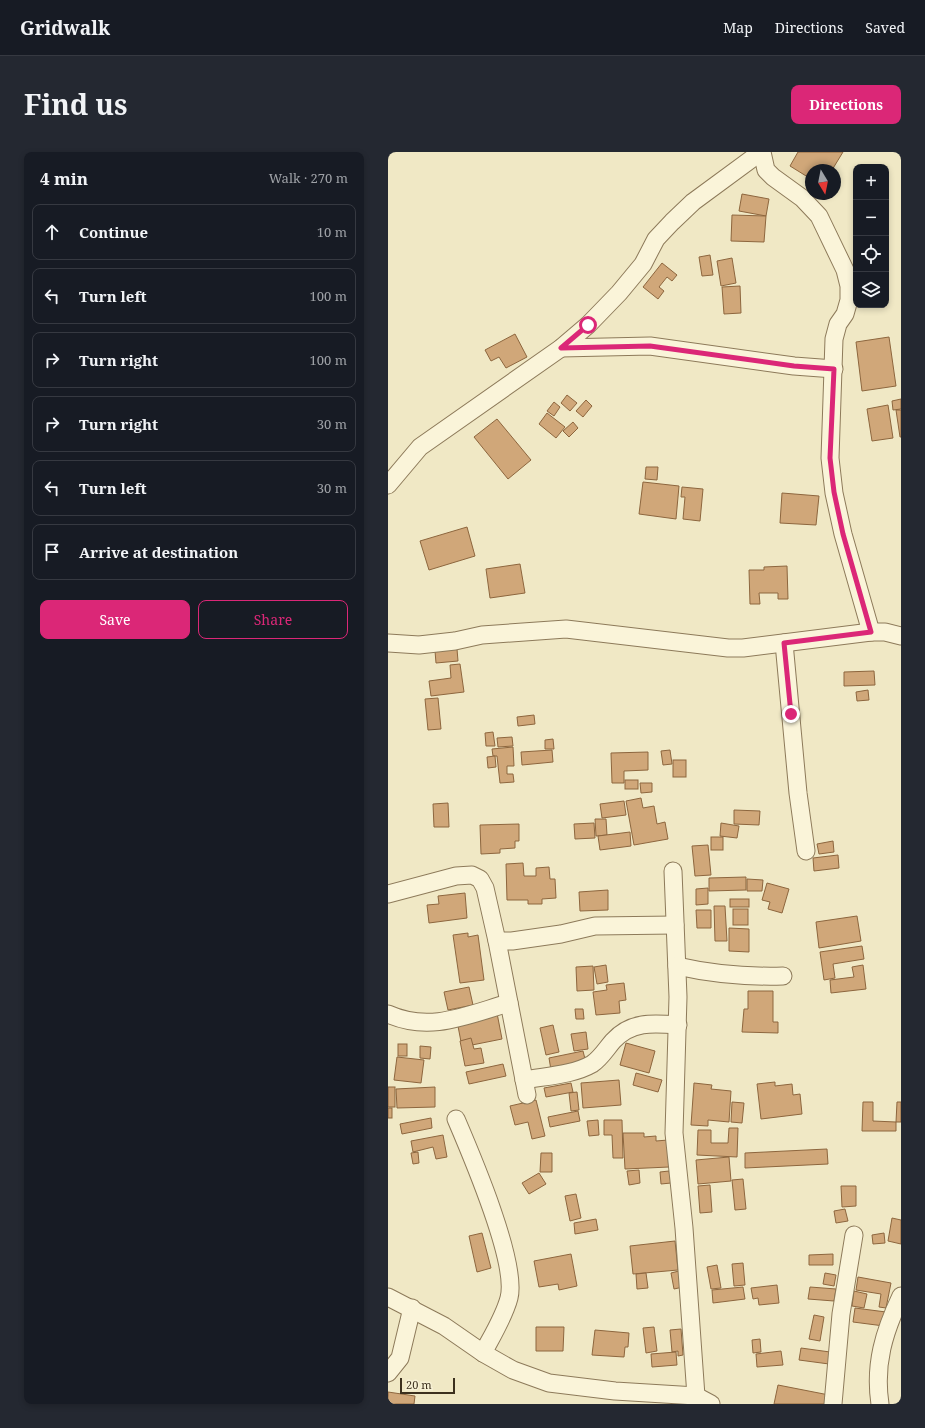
<!DOCTYPE html>
<meta charset="utf-8">
<style>
:root{--surface:#171b24;--page:#242831;--text:#f1f3f6;--muted:#9ea1a6;--line:#363941;--accent:#db2777}
body{margin:0;font-family:"Noto Serif",serif;background:var(--page);color:var(--text)}
.controls{position:absolute;right:12px;top:12px;display:grid;overflow:hidden;border-radius:8px;box-shadow:0 2px 6px #0003}
.controls button{width:36px;height:36px;display:grid;place-items:center;padding:0;border:0;border-bottom:1px solid var(--line);background:var(--surface);color:var(--text);font:20px sans-serif}
.compass{position:absolute;left:417px;top:12px;width:36px;height:36px;border-radius:50%;background:var(--surface);box-shadow:0 2px 6px #0003;rotate:170deg}
.scale{position:absolute;left:12px;bottom:10px;width:55px;box-sizing:border-box;padding-left:4px;border:2px solid #3c301e;border-top:0;font-size:11px;line-height:14px;white-space:nowrap;color:#3c301e;-webkit-text-stroke:3px #f7f1d5;paint-order:stroke}
.stop{position:absolute;width:12px;height:12px;margin:-9px;border:3px solid #db2777;border-radius:50%;background:#fff}
.stop.end{background:#db2777;border-color:#fff;box-shadow:0 1px 4px #0008}
.list{margin:0;padding:0;list-style:none}
h2{display:flex;justify-content:space-between;align-items:center;height:52px;margin:0;padding:0 16px;font-size:17px}
h2 small{font-size:13px;font-weight:400;color:var(--muted)}
.list li{display:grid;grid-template-columns:26px 1fr auto;gap:12px;align-items:center;box-sizing:border-box;height:56px;margin:0 8px 8px;padding:0 8px;border:1px solid var(--line);border-radius:8px}
.list b{display:block;font-size:15px;white-space:nowrap}
.list em{font-size:13px;font-style:normal;color:var(--muted)}
.actions{display:flex;gap:8px;padding:12px 16px}
.actions a{flex:1;padding:9px 0;border:1px solid var(--accent);border-radius:8px;text-align:center;font-size:14px;color:var(--accent)}
.actions .main{background:var(--accent);color:#fff}
.icon{flex:none;width:22px;height:22px;fill:none;stroke:currentColor;stroke-width:2;stroke-linecap:round;stroke-linejoin:round}
.map{position:relative;flex:none;width:513px;height:1252px;overflow:hidden;border-radius:8px}
header{display:flex;align-items:center;gap:24px;box-sizing:border-box;height:56px;padding:0 20px;background:var(--surface);border-bottom:1px solid var(--line)}
header strong{font-size:19px}
nav{display:flex;gap:22px;margin-inline-start:auto;font-size:14px}
.intro{display:flex;align-items:center;justify-content:space-between;box-sizing:border-box;height:96px;padding:0 24px}
h1{margin:0;font-size:28px}
.button{padding:10px 18px;border-radius:8px;background:var(--accent);color:#fff;font-size:14px;font-weight:700}
main{display:flex;gap:24px;padding:0 24px}
aside{flex:1;background:var(--surface);border-radius:8px;box-shadow:0 2px 6px #0003}
.map>svg:first-child{display:block}
.building{fill:#d0a779;stroke:#8d663e}
.lines{fill:none;stroke-linecap:round;stroke-linejoin:round}
.minor-casing{stroke:#8d7a5a;stroke-width:19}
.minor{stroke:#faf4d9;stroke-width:17}
.route{stroke:#db2777;stroke-width:5}
</style>
<header>
<strong>Gridwalk</strong>
<nav><a>Map</a><a>Directions</a><a>Saved</a></nav>
</header>
<div class="intro"><h1>Find us</h1><a class="button">Directions</a></div>
<main>
<aside>
<h2>4 min<small>Walk · 270 m</small></h2>
<ul class="list">
<li><svg class="icon" aria-label="ahead" viewBox="0 0 24 24"><path d="M12 20V5M6 11l6-6 6 6"/></svg><div><b>Continue</b></div><em>10 m</em></li>
<li><svg class="icon" aria-label="left" viewBox="0 0 24 24"><path d="M17 20v-9H6M10 6l-5 5 5 5"/></svg><div><b>Turn left</b></div><em>100 m</em></li>
<li><svg class="icon" aria-label="right" viewBox="0 0 24 24"><path d="M7 20v-9h11M14 6l5 5-5 5"/></svg><div><b>Turn right</b></div><em>100 m</em></li>
<li><svg class="icon" aria-label="right" viewBox="0 0 24 24"><path d="M7 20v-9h11M14 6l5 5-5 5"/></svg><div><b>Turn right</b></div><em>30 m</em></li>
<li><svg class="icon" aria-label="left" viewBox="0 0 24 24"><path d="M17 20v-9H6M10 6l-5 5 5 5"/></svg><div><b>Turn left</b></div><em>30 m</em></li>
<li><svg class="icon" aria-label="arrive" viewBox="0 0 24 24"><path d="M6 21V4h12l-3 4 3 4H6"/></svg><div><b>Arrive at destination</b></div></li>
</ul>
<div class="actions"><a class="main">Save</a><a>Share</a></div>
</aside>
<div class="map">
<svg width="513" height="1252" viewBox="0 0 513 1252">
<rect width="100%" height="100%" fill="#f0e8c5"/>
<g class="building">
<polygon points="410,0 455,0 444,18 423,18 423,27 402,14"/>
<polygon points="354,42 381,47 378,64 351,59"/>
<polygon points="344,63 378,64 376,90 343,89"/>
<polygon points="322,103 325,123 314,124 311,105"/>
<polygon points="344,106 348,131 333,134 329,109"/>
<polygon points="274,111 289,123 284,129 279,125 271,135 276,139 270,147 255,135"/>
<polygon points="352,134 353,161 336,162 334,135"/>
<polygon points="127,182 139,205 118,216 111,205 103,209 97,198"/>
<polygon points="501,185 508,234 474,239 468,190"/>
<polygon points="179,243 189,251 182,259 173,251"/>
<polygon points="513,247 513,257 505,258 504,249"/>
<polygon points="198,248 204,254 195,265 188,259"/>
<polygon points="166,250 172,255 166,264 159,259"/>
<polygon points="500,253 505,286 484,289 479,257"/>
<polygon points="508,258 513,258 513,285 512,285"/>
<polygon points="159,261 177,275 168,286 151,272"/>
<polygon points="109,267 143,308 120,327 86,285"/>
<polygon points="185,270 190,276 181,285 175,279"/>
<polygon points="258,315 270,315 269,328 257,327"/>
<polygon points="255,330 291,334 288,367 251,362"/>
<polygon points="294,335 315,337 312,369 295,367 297,345 293,345"/>
<polygon points="394,341 431,344 428,373 392,371"/>
<polygon points="79,375 87,404 41,418 32,389"/>
<polygon points="132,412 137,441 102,446 98,417"/>
<polygon points="399,414 400,447 390,447 390,441 371,441 372,452 362,452 361,418 376,418 376,415"/>
<polygon points="69,497 70,509 48,511 47,499"/>
<polygon points="72,512 76,540 43,544 41,529 63,526 62,513"/>
<polygon points="486,519 487,533 456,534 456,520"/>
<polygon points="480,538 481,548 469,549 468,540"/>
<polygon points="50,546 53,577 40,578 37,547"/>
<polygon points="146,563 147,572 130,574 129,565"/>
<polygon points="105,580 107,594 98,594 97,581"/>
<polygon points="124,585 125,594 110,595 109,586"/>
<polygon points="165,587 166,597 157,597 157,588"/>
<polygon points="125,595 126,614 119,614 119,622 125,622 126,630 112,631 109,604 105,604 104,597"/>
<polygon points="164,598 165,610 134,613 133,600"/>
<polygon points="282,598 284,612 275,613 273,599"/>
<polygon points="260,600 260,618 236,619 236,631 224,631 223,601"/>
<polygon points="107,604 108,615 100,616 99,605"/>
<rect x="285" y="608" width="13" height="17"/>
<rect x="237" y="628" width="13" height="9"/>
<polygon points="252,631 264,631 264,640 253,641"/>
<polygon points="253,646 255,656 266,654 269,672 277,670 280,687 246,693 238,649"/>
<polygon points="236,649 238,663 214,666 212,652"/>
<polygon points="60,651 61,675 46,675 45,652"/>
<polygon points="346,658 372,659 371,673 346,672"/>
<polygon points="207,667 218,667 219,683 208,684"/>
<polygon points="206,671 207,686 187,687 186,672"/>
<polygon points="333,671 351,674 349,686 332,684"/>
<polygon points="131,672 131,689 127,689 127,696 112,697 112,701 93,702 92,673"/>
<polygon points="242,680 243,694 212,698 210,684"/>
<rect x="323" y="685" width="12" height="13"/>
<polygon points="445,689 446,700 431,702 429,692"/>
<polygon points="320,693 323,723 307,724 304,694"/>
<polygon points="450,703 451,716 426,719 425,706"/>
<polygon points="135,711 136,724 148,724 148,716 161,715 162,727 167,727 168,746 154,747 154,752 140,752 140,748 119,748 118,712"/>
<polygon points="358,725 358,738 321,739 321,726"/>
<polygon points="359,727 375,728 374,739 359,739"/>
<polygon points="379,731 401,737 394,761 380,757 382,750 374,748"/>
<polygon points="320,736 320,752 308,753 308,737"/>
<polygon points="220,738 220,758 192,759 191,740"/>
<polygon points="77,741 79,766 41,771 39,753 51,752 50,744"/>
<rect x="342" y="747" width="19" height="8"/>
<polygon points="326,754 337,754 339,789 327,789"/>
<rect x="345" y="757" width="15" height="16"/>
<polygon points="308,758 323,758 323,776 309,776"/>
<polygon points="469,764 473,789 431,796 428,770"/>
<polygon points="341,776 361,777 361,800 341,799"/>
<polygon points="80,781 80,785 90,783 96,828 72,831 65,783"/>
<polygon points="474,794 476,807 445,812 447,826 436,828 432,800"/>
<polygon points="218,813 220,830 209,832 206,815"/>
<polygon points="475,813 478,837 443,841 442,828 466,825 464,815"/>
<polygon points="205,814 206,838 189,839 188,815"/>
<polygon points="236,831 238,848 231,849 232,861 208,863 205,840 219,838 218,833"/>
<polygon points="81,835 85,853 60,858 56,840"/>
<polygon points="360,839 385,839 385,870 390,870 390,881 354,880 356,857 360,857"/>
<polygon points="187,857 195,857 196,867 188,867"/>
<polygon points="109,861 114,887 74,895 69,869"/>
<polygon points="165,873 171,900 158,903 152,876"/>
<polygon points="198,880 200,897 186,899 183,882"/>
<polygon points="83,886 86,897 93,896 96,911 77,914 72,889"/>
<polygon points="238,891 267,899 261,921 232,913"/>
<rect x="10" y="892" width="9" height="12"/>
<polygon points="32,894 43,895 42,907 32,906"/>
<polygon points="195,899 198,911 163,918 161,906"/>
<polygon points="9,905 36,908 33,931 6,928"/>
<polygon points="115,912 118,924 81,932 78,920"/>
<polygon points="248,921 274,928 270,940 245,933"/>
<polygon points="231,928 233,953 195,956 193,931"/>
<polygon points="387,930 387,934 404,932 405,943 412,942 414,962 373,967 369,932"/>
<polygon points="183,931 185,940 158,945 156,936"/>
<polygon points="306,931 324,933 323,937 343,939 341,970 320,968 320,974 303,973"/>
<rect x="0" y="935" width="7" height="20"/>
<polygon points="47,935 47,955 9,956 8,937"/>
<polygon points="189,940 191,958 183,959 181,941"/>
<polygon points="148,948 157,984 144,987 140,970 127,973 122,954"/>
<polygon points="344,950 356,951 354,971 343,970"/>
<polygon points="475,950 485,950 485,969 508,970 508,979 474,979"/>
<polygon points="509,950 513,950 513,970 508,970"/>
<rect x="0" y="956" width="4" height="10"/>
<polygon points="190,959 192,969 162,975 160,965"/>
<polygon points="43,966 44,976 14,982 12,972"/>
<polygon points="210,968 211,983 201,984 199,969"/>
<polygon points="216,968 234,968 235,1006 225,1006 224,983 216,983"/>
<polygon points="341,976 350,976 349,1005 309,1003 310,978 323,978 323,991 340,991"/>
<polygon points="235,981 256,981 256,985 268,984 268,989 280,988 281,1015 237,1017"/>
<polygon points="55,983 59,1005 48,1007 45,995 25,1000 23,989"/>
<polygon points="439,997 440,1012 357,1016 357,1001"/>
<polygon points="30,1000 31,1011 25,1012 23,1001"/>
<polygon points="153,1001 164,1001 164,1020 152,1020"/>
<polygon points="341,1005 343,1029 310,1032 308,1008"/>
<polygon points="251,1018 252,1031 241,1033 239,1019"/>
<polygon points="281,1019 283,1031 273,1032 272,1020"/>
<polygon points="151,1021 158,1032 141,1042 134,1031"/>
<polygon points="355,1027 358,1057 347,1058 344,1028"/>
<polygon points="322,1033 324,1060 312,1061 310,1034"/>
<polygon points="453,1034 468,1034 468,1054 454,1055"/>
<polygon points="188,1042 193,1066 182,1069 177,1044"/>
<polygon points="457,1057 460,1069 448,1071 446,1059"/>
<polygon points="504,1066 513,1068 513,1092 500,1089"/>
<polygon points="208,1067 210,1078 187,1082 186,1071"/>
<polygon points="94,1081 103,1116 89,1120 81,1084"/>
<polygon points="496,1081 497,1091 485,1092 484,1083"/>
<polygon points="287,1089 290,1118 245,1122 242,1094"/>
<polygon points="183,1102 189,1134 171,1138 170,1132 151,1135 146,1109"/>
<polygon points="445,1102 445,1113 421,1113 421,1103"/>
<polygon points="355,1111 357,1133 346,1134 344,1112"/>
<polygon points="329,1113 333,1136 323,1137 319,1115"/>
<polygon points="291,1119 295,1135 286,1137 283,1121"/>
<polygon points="258,1121 260,1136 249,1137 248,1122"/>
<polygon points="437,1121 448,1123 446,1134 435,1132"/>
<polygon points="470,1125 503,1131 498,1156 491,1155 493,1142 468,1138"/>
<polygon points="389,1133 391,1151 371,1153 370,1146 365,1147 363,1136"/>
<polygon points="355,1135 357,1147 325,1151 324,1138"/>
<polygon points="422,1135 448,1137 446,1149 420,1147"/>
<polygon points="466,1139 479,1142 476,1156 464,1154"/>
<polygon points="467,1156 498,1160 496,1174 465,1170"/>
<polygon points="426,1163 436,1165 432,1189 421,1187"/>
<polygon points="148,1175 176,1175 175,1199 148,1199"/>
<polygon points="266,1175 269,1199 258,1201 255,1176"/>
<polygon points="293,1177 295,1203 290,1204 290,1199 284,1200 282,1178"/>
<polygon points="207,1178 241,1181 240,1195 237,1195 236,1205 204,1203"/>
<polygon points="372,1187 373,1200 365,1201 364,1188"/>
<polygon points="413,1196 442,1200 441,1212 411,1208"/>
<polygon points="393,1199 395,1213 369,1215 368,1202"/>
<polygon points="288,1200 289,1213 264,1215 263,1202"/>
<polygon points="390,1233 441,1243 440,1252 386,1252"/>
<polygon points="0,1240 27,1244 26,1252 0,1252"/>
</g>
<g class="lines">
<defs>
<g id="minor">
<polyline points="374,0 378,18 385,25 414,46 431,64 457,118 461,134 461,148 457,162 450,172 446,187 442,306 446,341 455,382 483,480"/>
<polyline points="173,196 262,194 406,214 446,217"/>
<polyline points="0,333 32,295 173,196 200,173 231,141 255,112 268,87 284,70 305,50 373,0"/>
<polyline points="0,491 31,493 67,489 94,483 178,477 340,496 355,496 483,480 497,480 513,484"/>
<polyline points="396,491 410,641 418,699"/>
<polyline points="285,719 290,845 286,981 296,1076 308,1244"/>
<polyline points="0,742 68,724 84,723 92,727 97,736 109,789 139,943"/>
<polyline points="109,789 124,789 173,782 207,774 287,773"/>
<path d="M289 814C324 822 358 825 395 824"/>
<path d="M0 862C42 881 79 863 121 851"/>
<path d="M136 928C158 924 185 923 204 912 213 906 218 897 225 889 243 869 265 871 290 873"/>
<path d="M68 967C83 1002 130 1111 121 1146 116 1165 104 1184 95 1201"/>
<polyline points="0,1145 56,1174 95,1201 125,1218 161,1231 227,1239 308,1244 323,1252"/>
<polyline points="0,1221 12,1206 24,1156"/>
<polyline points="445,1252 453,1162 466,1083"/>
<path d="M492 1252C486 1212 496 1180 513 1144"/>
</g>
</defs>
<use href="#minor" class="minor-casing"/>
<use href="#minor" class="minor"/>
</g>
<g class="lines">
<polyline class="route" points="200,173 173,196 262,194 406,214 446,217 442,306 446,340 455,382 483,480 396,491 403,562"/>
</g>
</svg>
<div class="controls">
<button>+</button>
<button>−</button>
<button><svg class="icon" aria-label="locate" viewBox="0 0 24 24"><circle cx="12" cy="12" r="6"/><path d="M12 2v4M12 18v4M2 12h4M18 12h4"/></svg></button>
<button><svg class="icon" aria-label="layers" viewBox="0 0 24 24"><path d="M12 4l9 5-9 5-9-5zM3 14l9 5 9-5"/></svg></button>
</div>
<svg class="compass" viewBox="-18 -18 36 36"><path d="M0-13l5 13h-10z" fill="#e53935"/><path d="M0 13l5-13h-10z" fill="#9ea1a6"/></svg>
<div class="scale">20 m</div>
<div class="stop" style="left:200px;top:173px"></div>
<div class="stop end" style="left:403px;top:562px"></div>
</div>
</main>
